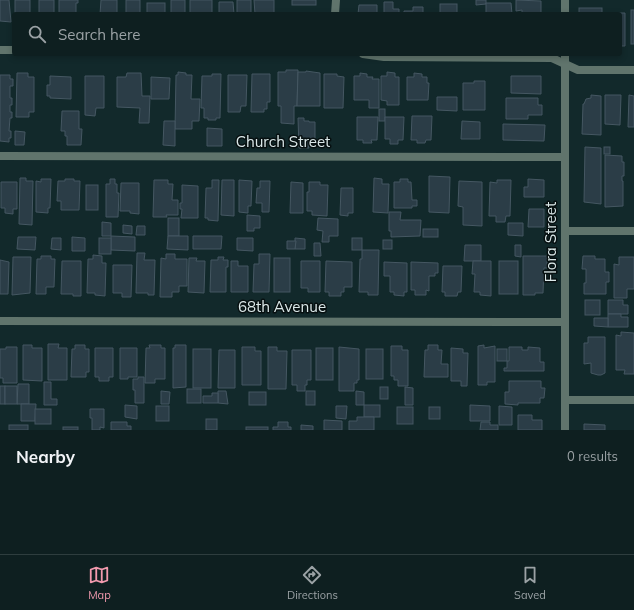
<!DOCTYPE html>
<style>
:root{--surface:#0e1f20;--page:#1c2c2d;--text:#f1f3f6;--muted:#9ba2a5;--line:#2e3d3e;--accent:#f29aae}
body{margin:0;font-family:Mulish,sans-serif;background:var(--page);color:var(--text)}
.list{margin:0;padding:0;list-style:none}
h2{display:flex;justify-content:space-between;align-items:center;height:52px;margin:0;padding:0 16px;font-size:17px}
h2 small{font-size:13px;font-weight:400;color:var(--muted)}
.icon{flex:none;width:22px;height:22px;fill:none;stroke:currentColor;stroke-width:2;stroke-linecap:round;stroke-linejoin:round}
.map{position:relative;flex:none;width:634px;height:430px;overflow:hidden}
.search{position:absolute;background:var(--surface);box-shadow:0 2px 6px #0003;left:12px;right:12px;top:12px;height:44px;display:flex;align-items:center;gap:10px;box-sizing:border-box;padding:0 14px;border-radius:4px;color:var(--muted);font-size:15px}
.sheet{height:124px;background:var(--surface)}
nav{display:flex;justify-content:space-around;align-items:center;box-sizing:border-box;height:56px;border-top:1px solid var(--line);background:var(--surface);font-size:11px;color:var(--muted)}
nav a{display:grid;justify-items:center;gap:2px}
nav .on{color:var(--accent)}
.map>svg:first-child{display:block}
.building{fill:#2b3d47;stroke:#455762}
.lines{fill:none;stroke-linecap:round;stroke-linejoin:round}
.street{stroke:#60746c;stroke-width:8}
.labels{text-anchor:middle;stroke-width:3;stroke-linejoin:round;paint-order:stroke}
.street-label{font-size:15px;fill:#dbe8e9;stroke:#071011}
</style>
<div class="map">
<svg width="634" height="430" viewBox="0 0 634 430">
<rect width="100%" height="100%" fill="#12292b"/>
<g class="building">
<polygon points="0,0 9,0 11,22 0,21"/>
<rect x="15" y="0" width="15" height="14"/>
<rect x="39" y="0" width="15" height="14"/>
<polygon points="59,0 78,0 78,3 76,3 76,14 59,14"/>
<polygon points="101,0 117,0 117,14 100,14"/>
<rect x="126" y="0" width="14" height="14"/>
<rect x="171" y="0" width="14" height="14"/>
<rect x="190" y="0" width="22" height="14"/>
<rect x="237" y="0" width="14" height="14"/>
<polygon points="254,0 274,0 274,14 255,14"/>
<rect x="292" y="0" width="24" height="5"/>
<polygon points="476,0 486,0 486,4 476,5"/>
<polygon points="516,0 541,1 541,14 522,14 522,10 516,11"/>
<polygon points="219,2 233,2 234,14 219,14"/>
<polygon points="384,2 393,2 393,9 399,9 399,14 384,14"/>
<rect x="147" y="3" width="18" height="11"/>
<polygon points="486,3 511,3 512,14 486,14"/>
<rect x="440" y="4" width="17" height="10"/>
<polygon points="359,5 377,5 377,14 358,14"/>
<polygon points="413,7 423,7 423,14 404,14 404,11 413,11"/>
<rect x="579" y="8" width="23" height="6"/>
<rect x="631" y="10" width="3" height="34"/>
<polygon points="607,13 625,13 625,46 620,46 620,14"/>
<polygon points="286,70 298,70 297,106 294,106 294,124 281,123 281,106 278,106 278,72 286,72"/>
<polygon points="306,71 320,73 320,106 297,106 298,72 306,72"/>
<polygon points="178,72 186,73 186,75 192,75 191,99 200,99 199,121 192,121 192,129 175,129 176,75 178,75"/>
<polygon points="387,72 395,73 395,77 399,77 399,105 387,105 387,101 381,100 381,76 387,76"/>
<polygon points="17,73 28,73 28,77 34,77 34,112 29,112 29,117 16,117"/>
<polygon points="127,73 141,73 142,96 150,96 149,123 139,123 140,108 117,107 117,77 126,77"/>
<polygon points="360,73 367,74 367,77 373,77 372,79 379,79 379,108 369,108 369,100 354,100 354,76 360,76"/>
<polygon points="414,73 422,74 422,77 427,77 427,83 429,83 428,100 407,100 407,77 414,77"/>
<polygon points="212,74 221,74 220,118 216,118 216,120 208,120 208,118 204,118 204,108 201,108 202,76 212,76"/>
<polygon points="252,74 270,74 270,102 267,102 267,109 264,109 264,112 251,112"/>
<polygon points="324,74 337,74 337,76 344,77 343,108 324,108"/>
<polygon points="0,75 10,75 10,79 13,79 13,86 10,86 10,98 12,98 12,105 10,105 10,112 12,112 12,118 10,118 9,131 11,131 11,138 9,138 9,142 0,141"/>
<polygon points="228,75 247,75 246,106 241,106 240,112 228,112"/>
<polygon points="50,76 71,77 71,99 50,98 50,96 47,96 47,85 50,85"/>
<polygon points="85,76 104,76 104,108 96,108 95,116 85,115"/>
<polygon points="511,76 541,76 541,94 511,93"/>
<polygon points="151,77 170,78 169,99 151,99"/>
<polygon points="474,81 485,81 485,110 463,110 463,83 474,83"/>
<polygon points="591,95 601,96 601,135 582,134 583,104 584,104 586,99 591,98"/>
<polygon points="605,95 621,95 620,125 605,124"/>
<polygon points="629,95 634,96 634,127 628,127"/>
<polygon points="437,97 457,97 457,111 437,110"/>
<polygon points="506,98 538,98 538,105 542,105 542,115 528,115 528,119 506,119"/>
<rect x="379" y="109" width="6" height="12"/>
<polygon points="62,111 79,111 79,129 82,129 81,145 67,145 67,136 65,136 65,131 61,131"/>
<polygon points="412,116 432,116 431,140 426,140 425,143 417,143 417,140 411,140"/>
<polygon points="357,117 378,117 377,140 371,140 372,143 363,143 363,140 357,140"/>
<polygon points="385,117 404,117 403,140 398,140 398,144 390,144 390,139 385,139"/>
<polygon points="298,118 304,118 304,121 309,121 309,122 315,122 315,145 308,145 309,148 299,148"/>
<polygon points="164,121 175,121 175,146 163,145"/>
<polygon points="462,121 480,122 480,139 461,139"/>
<polygon points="503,124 545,125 544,141 503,140"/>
<polygon points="207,128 222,129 222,146 207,146"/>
<polygon points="15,131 25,132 24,145 15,145"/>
<polygon points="585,147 601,148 601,204 584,202"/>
<rect x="604" y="147" width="6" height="7"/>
<polygon points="605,155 622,156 622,162 624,162 624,176 622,176 622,181 623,181 623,206 605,207"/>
<polygon points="429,176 450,177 449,213 429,212"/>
<polygon points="20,178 26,178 26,181 33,181 32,225 19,224"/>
<polygon points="374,178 382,179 382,184 389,184 388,213 373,212"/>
<polygon points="41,179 51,179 50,208 48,208 48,213 36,212 36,181 41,182"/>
<polygon points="65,179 74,179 74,181 80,181 79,210 61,210 61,201 57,201 58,181 65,181"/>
<polygon points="110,179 115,179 115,184 117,184 117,193 119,193 118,217 106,217 106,184 110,184"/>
<polygon points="400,179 408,179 408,182 411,182 412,200 417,200 417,206 412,206 412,208 394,208 394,182 400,182"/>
<polygon points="528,179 544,180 544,197 524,197 524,187 528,187"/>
<polygon points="154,180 168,180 168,184 173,184 172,200 178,200 178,215 166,215 167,217 153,217"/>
<polygon points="212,180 219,180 218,221 208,220 208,218 205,218 206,188 212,188"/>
<polygon points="222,180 234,180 234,216 221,215"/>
<polygon points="239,180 252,181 251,206 248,206 248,213 239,212"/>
<polygon points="497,180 511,180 510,216 506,216 505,222 496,222 496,216 489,216 490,182 497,183"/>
<polygon points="260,181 270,181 269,212 262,212 262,203 256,203 257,188 260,188"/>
<polygon points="459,181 482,182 482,226 463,225 463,207 458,206"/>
<polygon points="1,182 17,182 17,209 13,209 13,214 5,213 5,208 1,208"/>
<polygon points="291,182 303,183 303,213 290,213"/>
<polygon points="309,182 320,182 320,185 328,185 327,216 312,215 312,211 307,211 307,192 309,192"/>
<polygon points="121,183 139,183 139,214 130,213 130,211 120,211"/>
<rect x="86" y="185" width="12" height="25"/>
<polygon points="182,185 198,186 198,218 181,218 182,209 180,209 180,203 182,203"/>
<polygon points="341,188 353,188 353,213 348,213 348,216 340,215"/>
<polygon points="529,209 544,209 544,227 528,227"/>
<polygon points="389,212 401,212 400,220 421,220 420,236 391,237 391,231 389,231"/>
<polygon points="247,215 260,216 260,228 254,228 254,231 247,231"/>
<rect x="168" y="218" width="11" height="18"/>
<polygon points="318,218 338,219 338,236 329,236 329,242 322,242 323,231 317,230"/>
<polygon points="102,222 111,223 111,236 102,236"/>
<polygon points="508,223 523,223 523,236 508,235"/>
<polygon points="123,225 132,226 132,234 123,233"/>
<polygon points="137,226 145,226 145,235 136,235"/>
<rect x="423" y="229" width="15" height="8"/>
<polygon points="111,236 135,237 135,251 111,250"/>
<polygon points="168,236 188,236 188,250 167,249"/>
<polygon points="193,236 222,236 221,249 193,249"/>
<polygon points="18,237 36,237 35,250 17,249"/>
<polygon points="72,237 85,238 85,251 72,251"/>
<polygon points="52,238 61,238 61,250 51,249"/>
<rect x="99" y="238" width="12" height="16"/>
<polygon points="237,238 253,238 253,251 237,250"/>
<polygon points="295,238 305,239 305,249 295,249"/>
<rect x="352" y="238" width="10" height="12"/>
<rect x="383" y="240" width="9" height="9"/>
<polygon points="287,241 296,241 295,249 287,249"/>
<polygon points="314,243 320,243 321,256 314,256"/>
<polygon points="465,245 481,245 481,261 464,261"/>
<polygon points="515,245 521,245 521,257 515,256"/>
<polygon points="362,250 379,250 378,295 368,295 368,292 359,292 360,259 362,259"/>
<polygon points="137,253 145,253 144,260 155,260 154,295 148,295 148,293 136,293"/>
<polygon points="166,254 175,254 175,259 187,259 187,286 179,286 179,292 172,292 172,297 160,297 161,258 166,259"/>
<polygon points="259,254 270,254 269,292 253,292 254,264 259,264"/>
<polygon points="93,255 102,256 102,263 106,263 105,296 95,295 95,293 87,293 88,259 93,259"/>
<polygon points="41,256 51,256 51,259 55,259 54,287 46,287 46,294 36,294 37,259 41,259"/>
<polygon points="523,256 547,256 547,268 544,268 543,293 535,293 535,295 523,295"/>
<polygon points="583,256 595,256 595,259 605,259 605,272 609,272 609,282 606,282 606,294 584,294 584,283 586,283 586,269 582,269"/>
<polygon points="13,257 31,257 30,293 12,295"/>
<polygon points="218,257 224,257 223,260 228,260 228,267 226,267 226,292 210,292 211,260 218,260"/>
<polygon points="619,257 634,257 634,289 627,289 627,298 614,298 614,264 619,265"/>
<polygon points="189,258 197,258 196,261 205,261 204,293 188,292"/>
<rect x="274" y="258" width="16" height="34"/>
<polygon points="0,260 9,262 8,294 0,294"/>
<polygon points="62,261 81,261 81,296 73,296 73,294 61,294"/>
<polygon points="231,261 238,261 238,266 248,266 248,292 231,292"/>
<polygon points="301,261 320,261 320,292 308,292 308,288 301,288"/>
<polygon points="326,261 352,262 352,287 344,287 344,292 341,292 341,296 329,296 329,292 325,292"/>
<polygon points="473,261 491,261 491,296 480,295 480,292 474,292 475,274 472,274"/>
<rect x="499" y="261" width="19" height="33"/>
<polygon points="384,262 407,263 407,292 404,292 404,296 394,295 394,292 390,292 390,276 384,276"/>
<polygon points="411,262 438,263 438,273 435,273 435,276 429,276 429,291 426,290 426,295 415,295 415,290 411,290"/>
<polygon points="113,265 132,265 131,297 122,297 122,293 113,293"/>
<polygon points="443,266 462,266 461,292 458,292 457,296 445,296 445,292 442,292"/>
<rect x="585" y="300" width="15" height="15"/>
<polygon points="608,300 623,300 623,305 628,305 628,314 608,314"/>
<polygon points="608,314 621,314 621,317 628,317 628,327 608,327"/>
<polygon points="594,318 608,318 608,327 594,326"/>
<polygon points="621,332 634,333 634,374 624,374 625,370 616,370 616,335 621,336"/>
<polygon points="588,337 605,337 605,373 601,375 598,375 591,373 591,363 584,364 584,343 588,343"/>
<polygon points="48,344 59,344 58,348 67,348 67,380 48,380"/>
<polygon points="23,345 32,345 32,348 42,348 42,381 23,380"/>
<polygon points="75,345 85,345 85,349 89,349 89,372 86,372 86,377 71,377 72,349 75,349"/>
<polygon points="149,345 161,345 161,348 165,348 165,379 155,379 155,383 145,383 146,348 150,348"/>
<polygon points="175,345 186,345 186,387 173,388 173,348 175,348"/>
<polygon points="428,345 438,345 438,350 442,350 441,364 448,364 448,377 424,377 425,350 428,350"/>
<polygon points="484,345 484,348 495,346 495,382 487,382 487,385 478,385 478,346"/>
<polygon points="391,346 402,346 402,350 408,350 408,386 398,386 398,380 394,380 394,376 391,376"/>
<polygon points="6,347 17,347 17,383 3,383 3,378 0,378 0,349 6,349"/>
<polygon points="242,347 255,347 255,351 261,351 261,385 242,385"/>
<polygon points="268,347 277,347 277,351 287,351 286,389 268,389"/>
<polygon points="339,347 359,349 359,380 357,380 357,383 354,383 354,391 339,391"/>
<polygon points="509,347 522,347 522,350 528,350 528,347 540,348 540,362 544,362 544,371 504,371 504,368 507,368 507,361 509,361"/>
<polygon points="95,348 113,348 113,377 109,377 109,381 99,381 99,377 95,377"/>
<polygon points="120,348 137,348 137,377 128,377 128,379 120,379"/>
<rect x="316" y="348" width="17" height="32"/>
<polygon points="451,348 463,349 463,353 468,353 467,386 461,386 461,381 451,381"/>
<rect x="193" y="349" width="18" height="39"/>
<rect x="366" y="349" width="17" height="30"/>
<rect x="497" y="349" width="10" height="12"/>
<polygon points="219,350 235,350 235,388 218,388"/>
<polygon points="292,350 311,350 311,380 307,380 307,385 305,385 305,391 297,391 297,385 292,385"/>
<polygon points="138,377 144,377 144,403 135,403 135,390 133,390 133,379 138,379"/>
<polygon points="509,381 541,381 541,388 545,388 544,398 540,398 540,403 518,403 518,405 505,404 505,392 509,392"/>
<polygon points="44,382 51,382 51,399 57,399 57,405 44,405"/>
<polygon points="18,384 29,384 29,404 17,404"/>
<rect x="0" y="386" width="5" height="18"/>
<rect x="5" y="386" width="12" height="18"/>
<rect x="380" y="387" width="8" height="12"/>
<polygon points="405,387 413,388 413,405 405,405"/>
<rect x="187" y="389" width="14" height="14"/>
<polygon points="161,391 170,392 169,404 161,404"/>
<polygon points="218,391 226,391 228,404 218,403"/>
<rect x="306" y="391" width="9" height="14"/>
<polygon points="356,391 364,392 364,405 356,405"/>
<rect x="249" y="392" width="17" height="13"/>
<polygon points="212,393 218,393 218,403 203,403 203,396 212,396"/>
<polygon points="21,404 36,404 35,421 21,421"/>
<polygon points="125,405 137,406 137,419 125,417"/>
<rect x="364" y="405" width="16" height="12"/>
<polygon points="470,405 490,406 490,421 470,421"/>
<rect x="156" y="406" width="13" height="15"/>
<polygon points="336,406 347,406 346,419 336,418"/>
<polygon points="499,406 512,407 512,425 499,425"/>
<rect x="397" y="407" width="16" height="17"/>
<rect x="429" y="407" width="11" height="12"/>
<rect x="35" y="409" width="16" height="15"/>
<polygon points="90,409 104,409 104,428 100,427 100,430 92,430 92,418 90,418"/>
<polygon points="518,415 532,415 532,420 542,420 542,430 518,430"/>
<polygon points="357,417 374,417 374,430 349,430 349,421 357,421"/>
<rect x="206" y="419" width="11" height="11"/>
<polygon points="324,420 342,421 342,430 324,430"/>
<polygon points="111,422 127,422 127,426 131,426 131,430 111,430"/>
<polygon points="278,422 288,422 288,427 291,427 291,430 273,430 273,427 278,427"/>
<polygon points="481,422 490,422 490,425 498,425 498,430 480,430"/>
<polygon points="584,424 605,425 605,430 584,430"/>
<rect x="9" y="425" width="19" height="5"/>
<polygon points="301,425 313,426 313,430 301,430"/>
<rect x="63" y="427" width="15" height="3"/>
<rect x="246" y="427" width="22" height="3"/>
</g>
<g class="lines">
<g class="street">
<polyline points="565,0 565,14"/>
<polyline points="335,14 336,0"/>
<polyline points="0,50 14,50"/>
<polyline points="363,54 384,57 552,58 578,70 634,70"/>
<polyline points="0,156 565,157"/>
<polyline points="565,231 634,231"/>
<polyline points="0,321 565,322"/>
<polyline points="565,400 634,400"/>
<polyline points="565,430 565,54"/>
</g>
</g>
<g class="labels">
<g class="street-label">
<text x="283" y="147">Church Street</text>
<text transform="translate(551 242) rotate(-90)" y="5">Flora Street</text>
<text x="282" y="312">68th Avenue</text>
</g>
</g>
</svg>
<div class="search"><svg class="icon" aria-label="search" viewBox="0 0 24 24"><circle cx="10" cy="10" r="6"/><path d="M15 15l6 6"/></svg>Search here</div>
</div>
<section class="sheet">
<h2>Nearby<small>0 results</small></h2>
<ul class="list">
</ul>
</section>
<nav>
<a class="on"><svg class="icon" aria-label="map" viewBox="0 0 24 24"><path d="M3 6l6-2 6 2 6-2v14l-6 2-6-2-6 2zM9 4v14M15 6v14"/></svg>Map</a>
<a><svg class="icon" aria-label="directions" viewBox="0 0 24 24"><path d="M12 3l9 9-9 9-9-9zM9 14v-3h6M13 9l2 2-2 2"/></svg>Directions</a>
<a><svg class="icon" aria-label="saved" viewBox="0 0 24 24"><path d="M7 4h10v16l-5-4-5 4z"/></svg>Saved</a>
</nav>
